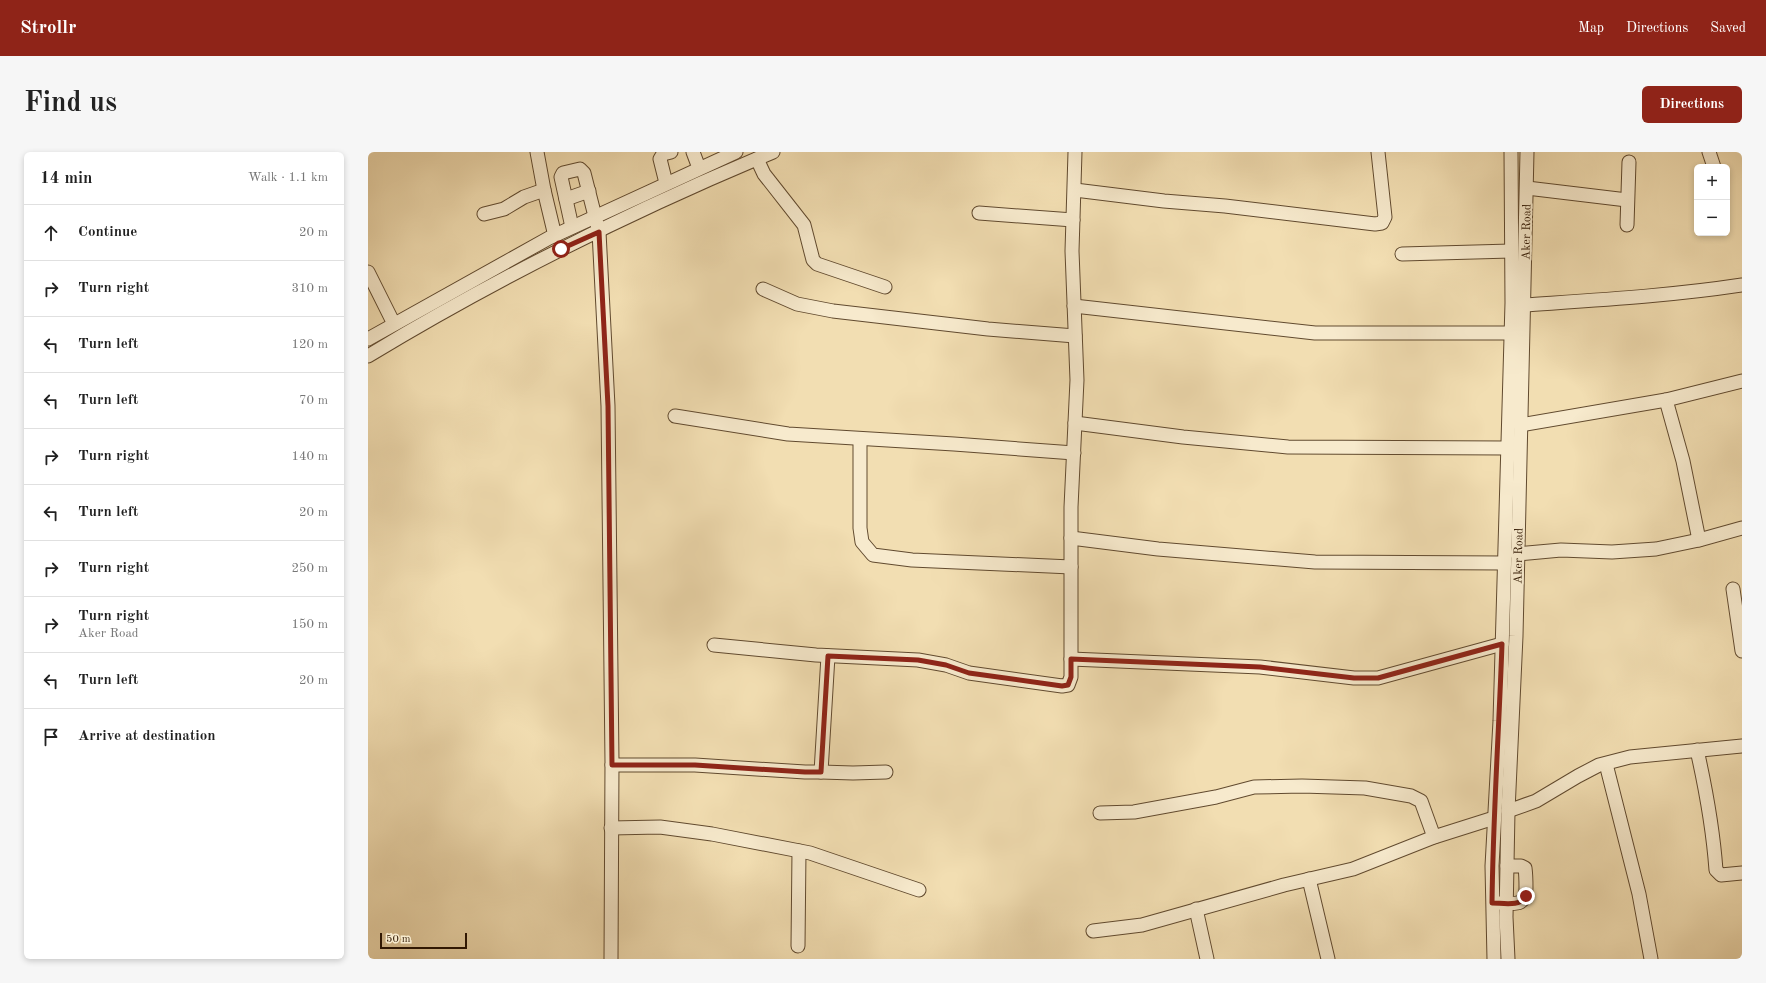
<!DOCTYPE html>
<meta charset="utf-8">
<style>
:root{--surface:#fff;--page:#f6f6f6;--text:#222;--muted:#767676;--line:#e0e0e0;--accent:#8f2418}
body{margin:0;font-family:"Old Standard TT",serif;background:var(--page);color:var(--text)}
.controls{position:absolute;right:12px;top:12px;display:grid;overflow:hidden;border-radius:6px;box-shadow:0 2px 6px #0003}
.controls button{width:36px;height:36px;display:grid;place-items:center;padding:0;border:0;border-bottom:1px solid var(--line);background:var(--surface);color:var(--text);font:20px sans-serif}
.scale{position:absolute;left:12px;bottom:10px;width:87px;box-sizing:border-box;padding-left:4px;border:2px solid #311803;border-top:0;font-size:11px;line-height:14px;white-space:nowrap;color:#311803;-webkit-text-stroke:3px #f7eacd;paint-order:stroke}
.stop{position:absolute;width:12px;height:12px;margin:-9px;border:3px solid #8f2418;border-radius:50%;background:#fff}
.stop.end{background:#8f2418;border-color:#fff;box-shadow:0 1px 4px #0008}
.list{margin:0;padding:0;list-style:none}
h2{display:flex;justify-content:space-between;align-items:center;height:52px;margin:0;padding:0 16px;font-size:17px}
h2 small{font-size:13px;font-weight:400;color:var(--muted)}
.list li{display:grid;grid-template-columns:26px 1fr auto;gap:12px;align-items:center;box-sizing:border-box;height:56px;padding:0 16px;border-top:1px solid var(--line)}
.list b{display:block;font-size:15px;white-space:nowrap}
.list p{margin:0;font-size:13px;white-space:nowrap;color:var(--muted)}
.list em{font-size:13px;font-style:normal;color:var(--muted)}
.icon{flex:none;width:22px;height:22px;fill:none;stroke:currentColor;stroke-width:2;stroke-linecap:round;stroke-linejoin:round}
.map{position:relative;flex:none;width:1374px;height:807px;overflow:hidden;border-radius:6px}
header{display:flex;align-items:center;gap:24px;box-sizing:border-box;height:56px;padding:0 20px;background:var(--accent);color:#fff}
header strong{font-size:19px}
nav{display:flex;gap:22px;margin-inline-start:auto;font-size:14px}
.intro{display:flex;align-items:center;justify-content:space-between;box-sizing:border-box;height:96px;padding:0 24px}
h1{margin:0;font-size:28px}
.button{padding:10px 18px;border-radius:6px;background:var(--accent);color:#fff;font-size:14px;font-weight:700}
main{display:flex;gap:24px;padding:0 24px}
aside{flex:1;background:var(--surface);border-radius:6px;box-shadow:0 2px 6px #0003}
.map>svg:first-child{display:block}
.lines{fill:none;stroke-linecap:round;stroke-linejoin:round}
.minor-casing{stroke:#614a2f;stroke-width:15}
.minor{stroke:#f7eacd;stroke-width:13}
.route{stroke:#8f2418;stroke-width:5}
.labels{text-anchor:middle;stroke-width:4;stroke-linejoin:round;paint-order:stroke}
.street-label{font-size:12px;fill:#311803;stroke:#f7eacd}
</style>
<header>
<strong>Strollr</strong>
<nav><a>Map</a><a>Directions</a><a>Saved</a></nav>
</header>
<div class="intro"><h1>Find us</h1><a class="button">Directions</a></div>
<main>
<aside>
<h2>14 min<small>Walk · 1.1 km</small></h2>
<ul class="list">
<li><svg class="icon" aria-label="ahead" viewBox="0 0 24 24"><path d="M12 20V5M6 11l6-6 6 6"/></svg><div><b>Continue</b></div><em>20 m</em></li>
<li><svg class="icon" aria-label="right" viewBox="0 0 24 24"><path d="M7 20v-9h11M14 6l5 5-5 5"/></svg><div><b>Turn right</b></div><em>310 m</em></li>
<li><svg class="icon" aria-label="left" viewBox="0 0 24 24"><path d="M17 20v-9H6M10 6l-5 5 5 5"/></svg><div><b>Turn left</b></div><em>120 m</em></li>
<li><svg class="icon" aria-label="left" viewBox="0 0 24 24"><path d="M17 20v-9H6M10 6l-5 5 5 5"/></svg><div><b>Turn left</b></div><em>70 m</em></li>
<li><svg class="icon" aria-label="right" viewBox="0 0 24 24"><path d="M7 20v-9h11M14 6l5 5-5 5"/></svg><div><b>Turn right</b></div><em>140 m</em></li>
<li><svg class="icon" aria-label="left" viewBox="0 0 24 24"><path d="M17 20v-9H6M10 6l-5 5 5 5"/></svg><div><b>Turn left</b></div><em>20 m</em></li>
<li><svg class="icon" aria-label="right" viewBox="0 0 24 24"><path d="M7 20v-9h11M14 6l5 5-5 5"/></svg><div><b>Turn right</b></div><em>250 m</em></li>
<li><svg class="icon" aria-label="right" viewBox="0 0 24 24"><path d="M7 20v-9h11M14 6l5 5-5 5"/></svg><div><b>Turn right</b><p>Aker Road</p></div><em>150 m</em></li>
<li><svg class="icon" aria-label="left" viewBox="0 0 24 24"><path d="M17 20v-9H6M10 6l-5 5 5 5"/></svg><div><b>Turn left</b></div><em>20 m</em></li>
<li><svg class="icon" aria-label="arrive" viewBox="0 0 24 24"><path d="M6 21V4h12l-3 4 3 4H6"/></svg><div><b>Arrive at destination</b></div></li>
</ul>
</aside>
<div class="map">
<svg width="1374" height="807" viewBox="0 0 1374 807">
<rect width="100%" height="100%" fill="#f2deb2"/>
<filter id="stains"><feTurbulence type="fractalNoise" baseFrequency=".005" numOctaves="4"/><feColorMatrix values="0 0 0 0 .2 0 0 0 0 .09 0 0 0 0 .02 0 0 0 .5 -.17"/></filter>
<radialGradient id="worn" r=".72"><stop offset=".6" stop-color="#630" stop-opacity="0"/><stop offset="1" stop-color="#630" stop-opacity=".3"/></radialGradient>
<g class="lines">
<defs>
<g id="minor">
<polyline points="169,0 176,38 187,84"/>
<polyline points="325,0 331,16"/>
<polyline points="1341,0 1346,15"/>
<polyline points="389,7 396,22 436,73 445,108 449,112 517,135"/>
<polyline points="298,31 292,7 295,2 303,0"/>
<polyline points="1159,36 1259,48"/>
<polyline points="707,38 796,49 857,54 1007,72 1014,71 1017,65 1010,0"/>
<polyline points="198,47 221,39"/>
<polyline points="611,61 705,68"/>
<polyline points="116,62 136,57 156,45 176,38"/>
<polyline points="1259,73 1261,10"/>
<polyline points="204,75 193,25 195,21 212,17 216,21 231,80 240,254 244,610 243,807"/>
<polyline points="1034,102 1143,99"/>
<polyline points="0,120 26,172"/>
<polyline points="395,137 429,152 465,159 620,177 707,184"/>
<path d="M1156 153C1229 148 1302 144 1374 133"/>
<polyline points="706,154 947,181 1142,181"/>
<polyline points="0,187 181,86 368,0"/>
<path d="M0 204C129 126 266 58 405 0"/>
<polyline points="1298,248 1315,309 1331,388"/>
<polyline points="307,264 420,282 586,292 706,301"/>
<polyline points="707,271 815,285 920,295 1138,296"/>
<polyline points="1152,273 1298,248 1374,229"/>
<polyline points="492,287 492,376 494,390 505,403 544,408 703,415"/>
<polyline points="703,386 790,397 947,410 1136,411"/>
<polyline points="1149,402 1193,398 1244,400 1288,397 1331,388 1374,376"/>
<polyline points="1365,437 1374,499"/>
<polyline points="346,493 448,503 550,508 578,513 601,521 694,534 700,533 703,525 703,355 709,228 704,99 707,0"/>
<polyline points="703,507 892,515 986,526 1010,526 1134,492"/>
<path d="M1329 598C1338 638 1345 677 1348 718L1353 723 1374 721"/>
<polyline points="1238,612 1271,742 1283,807"/>
<polyline points="244,613 327,613 437,620 453,620 460,504"/>
<polyline points="453,620 485,621 518,620"/>
<polyline points="1140,659 1168,649 1210,624 1231,613 1262,605 1374,594"/>
<polyline points="732,661 766,660 848,645 886,635 934,634 997,636 1043,644 1053,649 1066,685"/>
<polyline points="243,676 292,675 344,682 442,701 551,738"/>
<polyline points="941,727 960,807"/>
<path d="M1130 751C1145 751 1158 756 1158 736 1158 729 1158 723 1157 716L1153 714H1139"/>
<polyline points="828,757 839,807"/>
<polyline points="725,779 774,773 916,733 985,717 1066,685 1126,666"/>
<polyline points="430,794 431,699"/>
<polyline points="1126,807 1124,714 1132,569 1144,151 1143,0"/>
<polyline points="1140,807 1138,765 1140,659 1148,484 1159,0"/>
</g>
</defs>
<use href="#minor" class="minor-casing"/>
<use href="#minor" class="minor"/>
</g>
<g class="lines">
<path class="route" d="M193 97 231 80 240 254 244 613H327L437 620H453L460 504 550 508 578 513 601 521 694 534 700 533 703 525V507L892 515 986 526H1010L1134 492C1131 578 1125 664 1124 751 1135 751 1153 755 1158 744"/>
</g>
<g class="labels">
<g class="street-label">
<text transform="translate(1158 80) rotate(-89)" y="4">Aker Road</text>
<text transform="translate(1150 404) rotate(-89)" y="4">Aker Road</text>
</g>
</g>
<rect width="100%" height="100%" filter="url(#stains)"/>
<rect width="100%" height="100%" fill="url(#worn)"/>
</svg>
<div class="controls">
<button>+</button>
<button>−</button>
</div>
<div class="scale">50 m</div>
<div class="stop" style="left:193px;top:97px"></div>
<div class="stop end" style="left:1158px;top:744px"></div>
</div>
</main>
